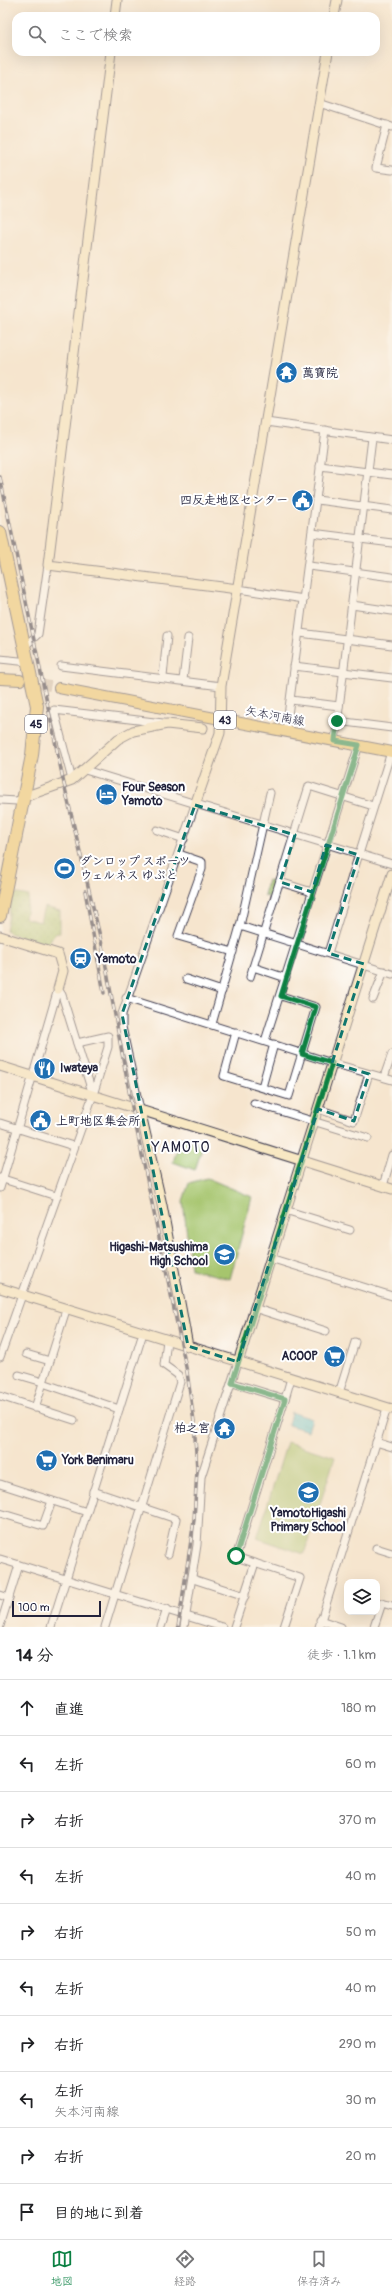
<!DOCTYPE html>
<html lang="ja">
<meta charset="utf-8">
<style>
:root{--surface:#fff;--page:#f6f6f6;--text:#202124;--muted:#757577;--line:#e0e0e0;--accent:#0b8043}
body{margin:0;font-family:Pangolin,"Klee One",sans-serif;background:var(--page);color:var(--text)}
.controls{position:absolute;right:12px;bottom:12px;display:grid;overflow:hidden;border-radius:8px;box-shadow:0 4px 16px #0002}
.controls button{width:36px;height:36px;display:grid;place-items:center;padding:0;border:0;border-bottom:1px solid var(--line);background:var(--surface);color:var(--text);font:20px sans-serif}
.scale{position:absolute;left:12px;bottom:10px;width:89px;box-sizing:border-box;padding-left:4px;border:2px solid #22223b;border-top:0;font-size:11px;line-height:14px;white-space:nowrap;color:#22223b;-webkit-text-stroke:3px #fff;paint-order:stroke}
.stop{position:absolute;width:12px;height:12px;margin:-9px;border:3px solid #0b8043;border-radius:50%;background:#fff}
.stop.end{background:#0b8043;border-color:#fff;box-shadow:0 1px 4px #0008}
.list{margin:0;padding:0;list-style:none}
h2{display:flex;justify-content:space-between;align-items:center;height:52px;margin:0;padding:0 16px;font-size:17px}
h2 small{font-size:13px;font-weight:400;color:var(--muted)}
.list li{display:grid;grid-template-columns:26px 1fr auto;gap:12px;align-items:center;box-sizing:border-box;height:56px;padding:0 16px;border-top:1px solid var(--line)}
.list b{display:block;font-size:15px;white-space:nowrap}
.list p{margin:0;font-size:13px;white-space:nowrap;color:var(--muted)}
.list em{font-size:13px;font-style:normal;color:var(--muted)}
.icon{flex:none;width:22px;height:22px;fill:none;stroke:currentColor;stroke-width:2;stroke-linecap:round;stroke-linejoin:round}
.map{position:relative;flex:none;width:392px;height:1627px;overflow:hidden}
.search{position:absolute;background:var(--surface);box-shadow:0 4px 16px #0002;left:12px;right:12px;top:12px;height:44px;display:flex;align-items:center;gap:10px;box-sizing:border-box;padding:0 14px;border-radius:12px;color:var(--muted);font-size:15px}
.sheet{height:612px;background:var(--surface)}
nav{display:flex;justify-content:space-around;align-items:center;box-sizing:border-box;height:56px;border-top:1px solid var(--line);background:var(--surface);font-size:11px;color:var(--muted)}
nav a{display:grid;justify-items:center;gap:2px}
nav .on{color:var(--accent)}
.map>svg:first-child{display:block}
.park{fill:url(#park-dots);stroke:#647454}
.garden{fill:#a6c56d;stroke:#647454}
.water{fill:url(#water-ripples);stroke:#3d7386}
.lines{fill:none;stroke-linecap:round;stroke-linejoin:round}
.primary-tunnel{stroke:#ccbeb1;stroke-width:10;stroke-dasharray:10 5;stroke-linecap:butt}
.street-casing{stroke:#423f51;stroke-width:9}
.secondary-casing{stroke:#423f51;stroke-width:11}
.primary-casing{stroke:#423f51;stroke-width:12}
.highway-casing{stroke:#423f51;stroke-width:14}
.street{stroke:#fff;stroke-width:7}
.secondary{stroke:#f8e8c3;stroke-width:9}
.primary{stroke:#edc569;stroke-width:10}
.highway{stroke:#edc569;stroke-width:12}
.rail-casing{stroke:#22223b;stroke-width:3.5}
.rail{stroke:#fff;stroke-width:2;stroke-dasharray:6;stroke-linecap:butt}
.route{stroke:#0b8043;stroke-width:5}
.marked{fill:none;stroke:#0f766e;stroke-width:3;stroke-dasharray:8 5;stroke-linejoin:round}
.labels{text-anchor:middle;stroke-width:4;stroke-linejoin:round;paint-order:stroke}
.shield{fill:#fff;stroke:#646476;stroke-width:1}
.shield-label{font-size:11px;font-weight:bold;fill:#22223b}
.poi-label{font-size:12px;font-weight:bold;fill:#22223b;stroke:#fff;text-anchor:start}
.street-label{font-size:12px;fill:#22223b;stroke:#fff}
.quarter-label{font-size:14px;letter-spacing:1px;fill:#22223b;stroke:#fff}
</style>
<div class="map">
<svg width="392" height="1627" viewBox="0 0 392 1627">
<defs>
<pattern id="park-dots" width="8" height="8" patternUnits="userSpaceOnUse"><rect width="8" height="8" fill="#a6c56d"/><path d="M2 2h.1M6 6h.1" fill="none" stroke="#8fa95f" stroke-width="1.8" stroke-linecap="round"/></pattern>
<pattern id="water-ripples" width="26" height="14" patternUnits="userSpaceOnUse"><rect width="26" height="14" fill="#58c4d1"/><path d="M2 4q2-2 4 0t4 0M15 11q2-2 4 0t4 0" fill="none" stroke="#4ca8b4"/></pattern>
</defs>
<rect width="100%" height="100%" fill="#fff"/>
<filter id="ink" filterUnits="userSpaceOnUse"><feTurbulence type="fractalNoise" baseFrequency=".025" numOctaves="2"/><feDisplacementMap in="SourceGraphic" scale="8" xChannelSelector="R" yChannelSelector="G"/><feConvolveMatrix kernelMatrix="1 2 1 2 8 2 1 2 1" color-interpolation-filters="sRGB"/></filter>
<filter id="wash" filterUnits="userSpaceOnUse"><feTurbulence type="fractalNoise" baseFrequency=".012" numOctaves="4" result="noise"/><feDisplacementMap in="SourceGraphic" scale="16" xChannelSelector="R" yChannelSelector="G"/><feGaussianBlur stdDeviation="0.9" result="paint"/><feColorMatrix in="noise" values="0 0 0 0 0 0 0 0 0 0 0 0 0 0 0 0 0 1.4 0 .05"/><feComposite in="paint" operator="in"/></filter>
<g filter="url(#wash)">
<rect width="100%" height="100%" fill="#f6e5ce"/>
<g class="park">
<polygon points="268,880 275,883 271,898 264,895"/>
<polygon points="13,893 29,896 25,918 40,922 44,907 60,911 60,933 54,934 48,944 9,933 6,930"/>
</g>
<g class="garden">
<polygon points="181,1138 203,1145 195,1170 173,1162"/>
<polygon points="207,1178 252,1197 230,1279 191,1269 183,1201 189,1183"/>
<polygon points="287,1442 335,1457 304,1554 257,1538"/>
</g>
<polygon class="water" points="291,1412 312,1419 308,1431 288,1425"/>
</g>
<g filter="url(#ink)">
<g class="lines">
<polyline class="primary-tunnel" points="26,681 59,688"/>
<defs>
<g id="street">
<polyline points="319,103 392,127"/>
<polyline points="387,125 376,168 392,170"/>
<polyline points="266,422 392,440"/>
<polyline points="320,466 392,475"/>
<polyline points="317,500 392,510"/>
<polyline points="312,533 392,543"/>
<polyline points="309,566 392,577"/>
<polyline points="238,589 304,599"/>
<polyline points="352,605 392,611"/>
<polyline points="300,633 392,645"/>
<polyline points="25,646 38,634 48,565"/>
<polyline points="0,659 29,662"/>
<polyline points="61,666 221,686"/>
<polyline points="294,666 392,678"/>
<polyline points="163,677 167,636"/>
<polyline points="183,680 188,638"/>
<polyline points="291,700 339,706"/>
<polyline points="337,721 392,728"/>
<polyline points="286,731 325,430"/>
<polyline points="335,741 372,438"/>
<polyline points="85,770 392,864"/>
<polyline points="72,780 54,710 163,723"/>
<polyline points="0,800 17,801 24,797"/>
<polyline points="157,830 184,839"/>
<polyline points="179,854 202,862 202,869 178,936 233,952"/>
<polyline points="280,882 312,892"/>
<polyline points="240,926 392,974"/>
<polyline points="328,953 391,752"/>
<polyline points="253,967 286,978"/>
<polyline points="250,977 309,786 373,806"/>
<polyline points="186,979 222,991"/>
<polyline points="126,998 332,1063 392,1080"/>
<polyline points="373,999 384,971"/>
<polyline points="212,1024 240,926 270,793"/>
<polyline points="236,1032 224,1076 289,1096 316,1007 281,996"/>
<polyline points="265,1041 359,745"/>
<polyline points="77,1043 108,1036 108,1047 93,1095"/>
<polyline points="384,1077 392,1054"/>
<polyline points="262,1087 274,1044"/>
<polyline points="254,1103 368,1138"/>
<polyline points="318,1109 354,1121 369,1074"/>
<polyline points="140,1110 122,1027 122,1014 195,805"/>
<polyline points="0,1123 73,1146"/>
<polyline points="0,1178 56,1196"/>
<polyline points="383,1186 392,1155"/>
<polyline points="0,1188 58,989"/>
<polyline points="285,1210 350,1230"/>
<polyline points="270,1258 392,1296"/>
<polyline points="254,1308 326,1331"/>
<polyline points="26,1354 50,1361"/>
<polyline points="0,1357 93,1095 62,995 58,989"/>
<polyline points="19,1375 43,1382"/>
<polyline points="43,1383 119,1409"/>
<polyline points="233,1383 285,1399 291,1378"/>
<polyline points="339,1393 355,1342"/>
<polyline points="0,1396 74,1420"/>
<polyline points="35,1408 66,1310"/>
<polyline points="376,1442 392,1447"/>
<polyline points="0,1484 87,1512"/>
<polyline points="93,1491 176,1519 168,1554"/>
<polyline points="0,1513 43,1526 52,1501"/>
<polyline points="376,1548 392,1553"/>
<polyline points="0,1559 222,1627"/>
<polyline points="193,1579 245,1596"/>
<polyline points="0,1595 9,1598"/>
<polyline points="320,1620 341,1627"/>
<polyline points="0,1626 19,1565"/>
<polyline points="51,1627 143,1333"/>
<polyline points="105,1627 180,1382 178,1375 164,1365 167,1340"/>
<polyline points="161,1627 167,1609"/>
<polyline points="184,1627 197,1545 201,1477 238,1362"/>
<polyline points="234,1627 255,1563"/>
<polyline points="284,1627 300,1578 236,1557 285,1399"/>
<polyline points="319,1627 387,1408"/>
<polyline points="374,1627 382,1603 392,1606"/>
</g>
<g id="secondary">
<polyline points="115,16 117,0"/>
<polyline points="334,16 337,0"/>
<polyline points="111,52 48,565 238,589"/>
<polyline points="24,797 72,780 118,739 133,731 167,724 203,728"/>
<polyline points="195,805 220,733 221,686 328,52"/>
<polyline points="0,936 58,954 63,971 58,989"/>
<polyline points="0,1066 392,1189"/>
<polyline points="140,1110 162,1205 188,1346"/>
<polyline points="0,1288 392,1409"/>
<polyline points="238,1362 392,874"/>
</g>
<g id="primary">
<polyline points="0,679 20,680"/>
<polyline points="59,688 392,752"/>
</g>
<polyline id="highway" points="0,532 37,706 32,755 0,916"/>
</defs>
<use href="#street" class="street-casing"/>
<use href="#secondary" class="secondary-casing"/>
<use href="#primary" class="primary-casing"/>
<use href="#highway" class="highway-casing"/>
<use href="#street" class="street"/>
<use href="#secondary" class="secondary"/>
<use href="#primary" class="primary"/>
<use href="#highway" class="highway"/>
<defs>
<g id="rail">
<polyline points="0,477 64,784 102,945 132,1107 187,1372 194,1421 197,1470 194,1520 178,1627"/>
<polyline points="85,891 104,993"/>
</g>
</defs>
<use href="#rail" class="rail-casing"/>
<use href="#rail" class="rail"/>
</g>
</g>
<g class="lines" filter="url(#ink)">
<polyline class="route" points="236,1556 285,1399 232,1383 332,1063 302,1054 316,1007 281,996 359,745 335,741 337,721"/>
</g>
<path d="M0 0H392V1627H0ZM195 805 295 835 280 882 312 892 326 845 359 855 328 953 364 964 332 1063 369 1074 354 1121 318 1109 238 1362 188 1346 122 1014Z" fill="#f6e5ce" fill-opacity=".55" fill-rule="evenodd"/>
<path class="marked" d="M195 805 295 835 280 882 312 892 326 845 359 855 328 953 364 964 332 1063 369 1074 354 1121 318 1109 238 1362 188 1346 122 1014Z"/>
<defs>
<symbol id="temple-disc" viewBox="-11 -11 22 22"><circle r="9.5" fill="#1f6fb2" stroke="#fff"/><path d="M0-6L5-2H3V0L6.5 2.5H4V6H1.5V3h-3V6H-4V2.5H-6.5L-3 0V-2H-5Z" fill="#fff"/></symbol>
<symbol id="civic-disc" viewBox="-11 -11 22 22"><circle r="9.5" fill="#1f6fb2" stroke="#fff"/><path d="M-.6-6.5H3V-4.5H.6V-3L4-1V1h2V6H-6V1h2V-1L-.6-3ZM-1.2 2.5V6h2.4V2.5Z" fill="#fff"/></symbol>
<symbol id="hotel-disc" viewBox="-11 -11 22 22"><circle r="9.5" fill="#1f6fb2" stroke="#fff"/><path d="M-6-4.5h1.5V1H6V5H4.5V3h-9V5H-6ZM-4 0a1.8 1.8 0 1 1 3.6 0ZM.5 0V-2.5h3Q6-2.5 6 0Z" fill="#fff"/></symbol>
<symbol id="stadium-disc" viewBox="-11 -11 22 22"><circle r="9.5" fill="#1f6fb2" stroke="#fff"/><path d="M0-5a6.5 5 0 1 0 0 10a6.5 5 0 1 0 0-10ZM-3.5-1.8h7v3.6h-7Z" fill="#fff"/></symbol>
<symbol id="station-disc" viewBox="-11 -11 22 22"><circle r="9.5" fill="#1f6fb2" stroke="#fff"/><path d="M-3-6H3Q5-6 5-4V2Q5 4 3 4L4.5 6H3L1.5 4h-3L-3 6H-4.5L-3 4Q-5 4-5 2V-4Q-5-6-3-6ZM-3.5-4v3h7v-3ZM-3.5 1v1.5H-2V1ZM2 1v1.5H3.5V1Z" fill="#fff"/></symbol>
<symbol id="restaurant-disc" viewBox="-11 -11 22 22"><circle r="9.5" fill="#1f6fb2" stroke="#fff"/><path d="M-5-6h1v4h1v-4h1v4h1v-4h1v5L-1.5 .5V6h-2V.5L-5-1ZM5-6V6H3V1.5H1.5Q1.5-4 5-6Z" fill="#fff"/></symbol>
<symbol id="school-disc" viewBox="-11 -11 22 22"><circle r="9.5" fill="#1f6fb2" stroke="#fff"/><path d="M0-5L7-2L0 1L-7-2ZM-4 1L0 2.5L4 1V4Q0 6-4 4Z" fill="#fff"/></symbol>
<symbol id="supermarket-disc" viewBox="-11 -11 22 22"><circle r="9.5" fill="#1f6fb2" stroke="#fff"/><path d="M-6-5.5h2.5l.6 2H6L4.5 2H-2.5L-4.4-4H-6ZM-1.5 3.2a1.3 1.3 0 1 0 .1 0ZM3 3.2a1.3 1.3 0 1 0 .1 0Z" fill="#fff"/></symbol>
</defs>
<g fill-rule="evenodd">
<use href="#temple-disc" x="274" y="360" width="25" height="25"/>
<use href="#civic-disc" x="290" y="488" width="25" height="25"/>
<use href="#hotel-disc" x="94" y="782" width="25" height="25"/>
<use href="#stadium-disc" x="52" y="856" width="25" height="25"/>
<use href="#station-disc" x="68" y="946" width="25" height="25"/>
<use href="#restaurant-disc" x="32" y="1056" width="25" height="25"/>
<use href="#civic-disc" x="28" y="1108" width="25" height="25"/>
<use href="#school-disc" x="212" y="1242" width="25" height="25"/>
<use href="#supermarket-disc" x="322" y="1344" width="25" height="25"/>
<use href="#temple-disc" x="212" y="1416" width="25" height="25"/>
<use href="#supermarket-disc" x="34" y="1448" width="25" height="25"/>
<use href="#school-disc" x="296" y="1480" width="25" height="25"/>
</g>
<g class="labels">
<g class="shield">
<rect x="214" y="711" width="22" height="18" rx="3"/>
<rect x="25" y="715" width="22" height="18" rx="3"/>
</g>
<g class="shield-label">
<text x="225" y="724">43</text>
<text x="36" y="728">45</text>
</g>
<g class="poi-label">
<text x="302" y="377">萬寶院</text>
<text x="288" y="504" text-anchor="end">四反走地区センター</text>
<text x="122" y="791">Four Season<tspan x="122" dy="14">Yamoto</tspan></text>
<text x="80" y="865">ダンロップ スポーツ<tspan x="80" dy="14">ウェルネス ゆぷと</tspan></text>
<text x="96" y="963">Yamoto</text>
<text x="60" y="1072">Iwateya</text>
<text x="56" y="1125">上町地区集会所</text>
<text x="208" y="1251" text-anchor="end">Higashi-Matsushima<tspan x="208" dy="14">High School</tspan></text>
<text x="318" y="1360" text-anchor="end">ACOOP</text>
<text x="210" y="1432" text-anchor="end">柏之宮</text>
<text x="62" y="1464">York Benimaru</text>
<text x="308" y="1517" text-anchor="middle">YamotoHigashi<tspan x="308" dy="14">Primary School</tspan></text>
</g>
<g class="street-label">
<text transform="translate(275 716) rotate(11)" y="4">矢本河南線</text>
</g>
<g class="quarter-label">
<text x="181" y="1152">YAMOTO</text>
</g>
</g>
</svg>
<div class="controls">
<button><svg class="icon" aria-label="layers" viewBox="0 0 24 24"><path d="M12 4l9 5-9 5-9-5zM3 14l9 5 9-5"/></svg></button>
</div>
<div class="scale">100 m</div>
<div class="stop" style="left:236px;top:1556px"></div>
<div class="stop end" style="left:337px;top:721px"></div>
<div class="search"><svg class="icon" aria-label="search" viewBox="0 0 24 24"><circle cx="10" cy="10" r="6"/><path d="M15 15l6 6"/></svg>ここで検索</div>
</div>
<section class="sheet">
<h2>14 分<small>徒歩 · 1.1 km</small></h2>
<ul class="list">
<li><svg class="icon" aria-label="ahead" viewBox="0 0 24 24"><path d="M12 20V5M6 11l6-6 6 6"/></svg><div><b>直進</b></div><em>180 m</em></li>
<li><svg class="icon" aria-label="left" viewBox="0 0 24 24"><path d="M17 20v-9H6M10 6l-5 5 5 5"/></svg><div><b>左折</b></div><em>60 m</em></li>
<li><svg class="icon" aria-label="right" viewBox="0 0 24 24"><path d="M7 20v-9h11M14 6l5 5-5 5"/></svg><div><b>右折</b></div><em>370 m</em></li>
<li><svg class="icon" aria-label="left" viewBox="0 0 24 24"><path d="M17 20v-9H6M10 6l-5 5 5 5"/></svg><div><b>左折</b></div><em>40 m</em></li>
<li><svg class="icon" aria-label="right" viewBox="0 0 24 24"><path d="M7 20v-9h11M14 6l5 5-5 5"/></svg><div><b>右折</b></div><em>50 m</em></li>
<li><svg class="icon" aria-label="left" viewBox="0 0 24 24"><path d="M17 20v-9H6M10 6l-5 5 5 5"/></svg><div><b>左折</b></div><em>40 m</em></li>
<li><svg class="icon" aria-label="right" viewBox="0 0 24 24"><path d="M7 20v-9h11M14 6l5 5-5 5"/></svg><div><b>右折</b></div><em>290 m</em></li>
<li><svg class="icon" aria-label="left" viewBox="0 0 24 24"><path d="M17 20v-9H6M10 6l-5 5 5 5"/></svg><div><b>左折</b><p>矢本河南線</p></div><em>30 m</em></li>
<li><svg class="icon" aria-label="right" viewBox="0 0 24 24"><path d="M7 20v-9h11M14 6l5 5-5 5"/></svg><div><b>右折</b></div><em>20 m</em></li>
<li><svg class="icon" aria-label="arrive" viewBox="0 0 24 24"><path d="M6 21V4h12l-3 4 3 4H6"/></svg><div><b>目的地に到着</b></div></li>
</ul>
</section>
<nav>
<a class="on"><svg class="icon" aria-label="map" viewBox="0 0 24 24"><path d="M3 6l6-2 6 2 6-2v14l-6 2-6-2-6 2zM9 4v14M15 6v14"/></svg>地図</a>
<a><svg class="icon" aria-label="directions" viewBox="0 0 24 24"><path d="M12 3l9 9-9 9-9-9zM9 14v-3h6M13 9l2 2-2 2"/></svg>経路</a>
<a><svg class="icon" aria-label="saved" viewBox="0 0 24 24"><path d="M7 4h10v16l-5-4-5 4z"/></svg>保存済み</a>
</nav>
